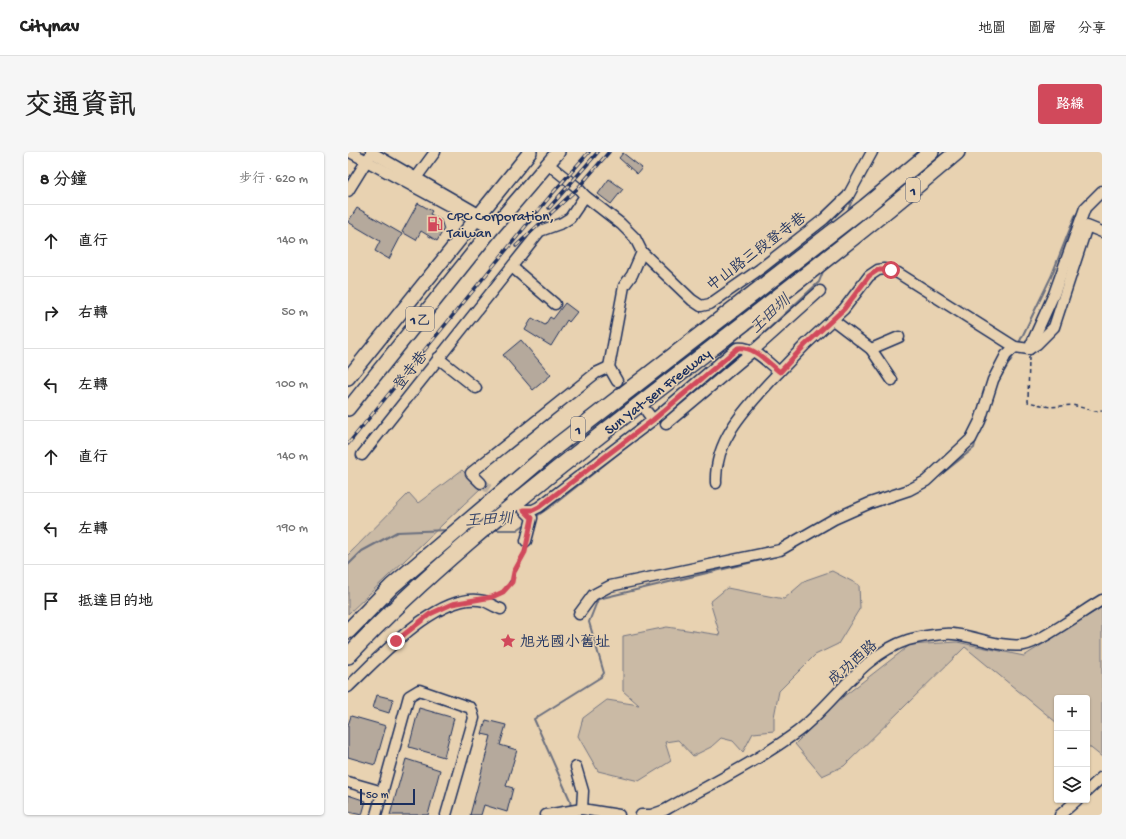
<!DOCTYPE html>
<html lang="zh-TW">
<meta charset="utf-8">
<style>
:root{--surface:#fff;--page:#f6f6f6;--text:#222;--muted:#767676;--line:#e0e0e0;--accent:#d1495b}
body{margin:0;font-family:"Gochi Hand","LXGW WenKai TC",sans-serif;background:var(--page);color:var(--text)}
.controls{position:absolute;right:12px;bottom:12px;display:grid;overflow:hidden;border-radius:4px;box-shadow:0 1px 3px #0004}
.controls button{width:36px;height:36px;display:grid;place-items:center;padding:0;border:0;border-bottom:1px solid var(--line);background:var(--surface);color:var(--text);font:20px sans-serif}
.scale{position:absolute;left:12px;bottom:10px;width:55px;box-sizing:border-box;padding-left:4px;border:2px solid #1b2f5e;border-top:0;font-size:11px;line-height:14px;white-space:nowrap;color:#1b2f5e;-webkit-text-stroke:3px #e8d2b1;paint-order:stroke}
.stop{position:absolute;width:12px;height:12px;margin:-9px;border:3px solid #d1495b;border-radius:50%;background:#fff}
.stop.end{background:#d1495b;border-color:#fff;box-shadow:0 1px 4px #0008}
.list{margin:0;padding:0;list-style:none}
h2{display:flex;justify-content:space-between;align-items:center;height:52px;margin:0;padding:0 16px;font-size:17px}
h2 small{font-size:13px;font-weight:400;color:var(--muted)}
.list li{display:grid;grid-template-columns:26px 1fr auto;gap:12px;align-items:center;box-sizing:border-box;height:72px;padding:0 16px;border-top:1px solid var(--line)}
.list b{display:block;font-size:15px;white-space:nowrap}
.list em{font-size:13px;font-style:normal;color:var(--muted)}
.icon{flex:none;width:22px;height:22px;fill:none;stroke:currentColor;stroke-width:2;stroke-linecap:round;stroke-linejoin:round}
.map{position:relative;flex:none;width:754px;height:663px;overflow:hidden;border-radius:4px}
header{display:flex;align-items:center;gap:24px;box-sizing:border-box;height:56px;padding:0 20px;background:var(--surface);border-bottom:1px solid var(--line)}
header strong{font-size:19px}
nav{display:flex;gap:22px;margin-inline-start:auto;font-size:14px}
.intro{display:flex;align-items:center;justify-content:space-between;box-sizing:border-box;height:96px;padding:0 24px}
h1{margin:0;font-size:28px}
.button{padding:10px 18px;border-radius:4px;background:var(--accent);color:#fff;font-size:14px;font-weight:700}
main{display:flex;gap:24px;padding:0 24px}
aside{flex:1;background:var(--surface);border-radius:4px;box-shadow:0 1px 3px #0004}
.map>svg:first-child{display:block}
.green{fill:#cabaa5;stroke:#727482}
.lines{fill:none;stroke-linecap:round;stroke-linejoin:round}
.stream{stroke:#6b6f7f;stroke-width:2}
.building{fill:#b5a99c;stroke:#1b2f5e}
.minor-tunnel{stroke:#bfb1a0;stroke-width:10;stroke-dasharray:10 5;stroke-linecap:butt}
.minor-casing{stroke:#1b2f5e;stroke-width:13}
.major-casing{stroke:#1b2f5e;stroke-width:16}
.highway-casing{stroke:#1b2f5e;stroke-width:18}
.path{stroke:#1b2f5e;stroke-width:1.5;stroke-dasharray:4 3;stroke-linecap:butt}
.minor{stroke:#e8d2b1;stroke-width:10}
.major{stroke:#e8d2b1;stroke-width:13}
.highway{stroke:#e8d2b1;stroke-width:15}
.rail-casing{stroke:#1b2f5e;stroke-width:3.5}
.rail{stroke:#e8d2b1;stroke-width:2;stroke-dasharray:6;stroke-linecap:butt}
.route{stroke:#d1495b;stroke-width:5}
.labels{text-anchor:middle;stroke-width:3;stroke-linejoin:round;paint-order:stroke}
.shield{fill:#e8d2b1;stroke:#586077;stroke-width:1}
.shield-label{font-size:14px;font-weight:bold;fill:#1b2f5e}
.poi-label{font-size:15px;fill:#1b2f5e;stroke:#e8d2b1;text-anchor:start}
.street-label{font-size:15px;fill:#1b2f5e;stroke:#e8d2b1}
.water-label{font-size:16px;font-style:italic;fill:#364469;stroke:#e8d2b1}
</style>
<header>
<strong>Citynav</strong>
<nav><a>地圖</a><a>圖層</a><a>分享</a></nav>
</header>
<div class="intro"><h1>交通資訊</h1><a class="button">路線</a></div>
<main>
<aside>
<h2>8 分鐘<small>步行 · 620 m</small></h2>
<ul class="list">
<li><svg class="icon" aria-label="ahead" viewBox="0 0 24 24"><path d="M12 20V5M6 11l6-6 6 6"/></svg><div><b>直行</b></div><em>140 m</em></li>
<li><svg class="icon" aria-label="right" viewBox="0 0 24 24"><path d="M7 20v-9h11M14 6l5 5-5 5"/></svg><div><b>右轉</b></div><em>50 m</em></li>
<li><svg class="icon" aria-label="left" viewBox="0 0 24 24"><path d="M17 20v-9H6M10 6l-5 5 5 5"/></svg><div><b>左轉</b></div><em>100 m</em></li>
<li><svg class="icon" aria-label="ahead" viewBox="0 0 24 24"><path d="M12 20V5M6 11l6-6 6 6"/></svg><div><b>直行</b></div><em>140 m</em></li>
<li><svg class="icon" aria-label="left" viewBox="0 0 24 24"><path d="M17 20v-9H6M10 6l-5 5 5 5"/></svg><div><b>左轉</b></div><em>190 m</em></li>
<li><svg class="icon" aria-label="arrive" viewBox="0 0 24 24"><path d="M6 21V4h12l-3 4 3 4H6"/></svg><div><b>抵達目的地</b></div></li>
</ul>
</aside>
<div class="map">
<svg width="754" height="663" viewBox="0 0 754 663">
<rect width="100%" height="100%" fill="#e8d2b1"/>
<filter id="ink" filterUnits="userSpaceOnUse"><feTurbulence type="fractalNoise" baseFrequency=".025" numOctaves="2"/><feDisplacementMap in="SourceGraphic" scale="8" xChannelSelector="R" yChannelSelector="G"/><feConvolveMatrix kernelMatrix="1 2 1 2 8 2 1 2 1" color-interpolation-filters="sRGB"/></filter>
<g filter="url(#ink)">
<g class="green">
<polygon points="114,318 133,336 0,462 0,403 61,341 70,351"/>
<polygon points="484,419 511,433 512,456 490,492 467,503 431,539 426,565 426,579 405,581 395,600 385,589 373,586 363,595 345,604 330,588 317,590 323,609 291,629 250,619 230,584 235,566 259,548 291,553 275,539 275,484 319,475 372,483 362,450 379,436 436,447 458,428"/>
<polygon points="754,455 754,605 739,593 739,546 709,546 709,571 617,495 496,614 474,624 447,592 491,548 562,493 609,490 676,504"/>
</g>
<g class="lines">
<g class="stream">
<polyline points="499,61 506,43"/>
<polyline points="671,191 703,125 727,64 731,59"/>
<polyline points="402,194 471,130 476,117"/>
<polyline points="383,211 396,199"/>
<polyline points="649,231 667,201"/>
<polyline points="585,329 626,296 628,288"/>
<polyline points="562,343 571,338"/>
<polyline points="515,359 551,347"/>
<polyline points="186,366 209,350 361,230"/>
<polyline points="144,378 169,378 179,371"/>
<polyline points="0,413 14,399 49,380 100,378"/>
<polyline points="223,656 222,648 186,567 253,525 256,521 241,470 250,447 430,404"/>
</g>
</g>
<g class="building">
<polygon points="275,1 294,16 289,22 271,6"/>
<polygon points="261,27 275,37 263,52 250,42"/>
<polygon points="70,51 84,59 82,62 93,68 96,77 89,89 73,79 68,88 54,80"/>
<polygon points="9,56 54,82 41,107 27,99 32,89 0,70"/>
<polygon points="217,151 229,160 221,170 219,168 203,194 177,178 184,166 197,173 202,165 205,167"/>
<polygon points="173,188 203,223 185,238 155,203"/>
<polygon points="29,543 45,547 41,561 25,556"/>
<polygon points="71,556 106,566 96,605 61,595"/>
<polygon points="3,564 38,574 27,613 0,605 0,573"/>
<polygon points="138,568 158,573 152,593 169,598 158,634 165,636 159,660 136,653 133,663 122,663 143,584 134,582"/>
<polygon points="58,607 92,618 80,663 42,663"/>
<polygon points="0,643 18,649 14,663 0,660"/>
</g>
<g class="lines">
<g class="minor-tunnel">
<polyline points="269,229 296,257"/>
<polyline points="133,331 156,346"/>
</g>
<defs>
<g id="minor">
<polyline points="2,0 144,77"/>
<polyline points="23,0 148,72"/>
<polyline points="200,12 230,36 237,44 273,72 287,86 294,100 284,123 276,134 261,215 269,229"/>
<polyline points="65,30 87,0"/>
<polyline points="0,39 21,5"/>
<polyline points="294,100 344,148 353,154 362,152 412,117 476,67 500,44 524,0"/>
<polyline points="164,115 207,152"/>
<polyline points="485,168 523,197 544,228"/>
<polyline points="523,197 551,185"/>
<polyline points="681,197 689,192 706,175 739,74 754,80"/>
<polyline points="90,206 128,236"/>
<path d="M299 260 305 268 389 196C406 194 419 210 431 220L457 193 496 157 521 124 530 118 536 117 550 121 667 195 681 197 706 142 737 56 754 39"/>
<polyline points="318,272 405,199 472,139"/>
<polyline points="14,303 184,89 192,79 214,71 222,66 237,44"/>
<polyline points="133,331 123,321 248,221 261,215"/>
<path d="M368 331C366 285 402 252 431 220"/>
<polyline points="176,358 185,358 191,355 305,268"/>
<polyline points="176,358 184,366 178,389"/>
<polyline points="231,462 245,443 262,434 432,398 486,367 522,351 561,338 578,329 623,287 632,269 645,228 658,203 667,195"/>
<path d="M0 535C29 508 92 437 136 449 141 451 147 455 153 457"/>
<polyline points="228,615 235,639 234,657"/>
<polyline points="0,630 35,640"/>
<polyline points="739,639 754,625"/>
<polyline points="28,663 61,544 71,538 123,556 126,566 98,663"/>
<polyline points="198,663 234,657 271,663"/>
<path d="M293 663H303L317 658C361 633 408 610 449 580 486 552 513 503 560 488 570 485 595 481 605 482 628 484 652 496 676 493 691 491 738 457 754 448"/>
<polyline points="712,663 729,648"/>
</g>
<g id="major">
<polyline points="0,226 182,0"/>
<polyline points="0,257 144,77 210,0"/>
</g>
<g id="highway">
<polyline points="0,479 44,434 210,293 517,55 583,0"/>
<path d="M0 504C76 423 163 353 251 284 370 190 493 99 609 0"/>
</g>
</defs>
<use href="#minor" class="minor-casing"/>
<use href="#major" class="major-casing"/>
<use href="#highway" class="highway-casing"/>
<g class="path">
<polyline points="681,205 680,250 702,255 724,253 747,259 754,258"/>
<path d="M145 444C148 443 153 442 156 439 160 436 176 402 177 397"/>
</g>
<use href="#minor" class="minor"/>
<use href="#major" class="major"/>
<use href="#highway" class="highway"/>
<defs>
<g id="rail">
<polyline points="201,56 250,0"/>
<polyline points="168,94 230,36 261,0"/>
<polyline points="0,292 203,43 241,0"/>
</g>
</defs>
<use href="#rail" class="rail-casing"/>
<use href="#rail" class="rail"/>
</g>
</g>
<g class="lines" filter="url(#ink)">
<path class="route" d="M48 489 82 462 104 452 144 445 155 440 164 430 166 420 177 400 184 366 176 358H185L191 355 305 268 390 196C406 194 419 210 432 220L457 193 496 157 521 124 530 118H543"/>
</g>
<defs>
<symbol id="fuel-bare" viewBox="-9 -9 18 18"><path d="M-5.5-6h7V0h2V4h1.3V-2.5L3-4.5l.8-.8L6-3V5H2.5V1h-1V6h-7ZM-4.2-4.7v3.2H.2V-4.7Z" fill="#d1495b" stroke="#e8d2b1" stroke-width="2.5" paint-order="stroke"/></symbol>
<symbol id="sight-bare" viewBox="-9 -9 18 18"><path d="M0-6L1.8-2.2L6-1.7L2.9 1.2L3.7 5.4L0 3.3L-3.7 5.4L-2.9 1.2L-6-1.7L-1.8-2.2Z" fill="#d1495b" stroke="#e8d2b1" stroke-width="2.5" paint-order="stroke"/></symbol>
</defs>
<g fill-rule="evenodd">
<use href="#fuel-bare" x="76" y="61" width="22" height="22"/>
<use href="#sight-bare" x="149" y="478" width="22" height="22"/>
</g>
<g class="labels">
<g class="shield">
<rect x="558" y="26" width="14" height="24" rx="3"/>
<rect x="58" y="155" width="28" height="24" rx="3"/>
<rect x="223" y="265" width="14" height="24" rx="3"/>
</g>
<g class="shield-label">
<text x="565" y="43">1</text>
<text x="72" y="172">1乙</text>
<text x="230" y="282">1</text>
</g>
<g class="poi-label">
<text x="99" y="68">CPC Corporation,<tspan x="99" dy="17">Taiwan</tspan></text>
<text x="172" y="494">旭光國小舊址</text>
</g>
<g class="street-label">
<text transform="translate(408 99) rotate(-37)" y="5">中山路三段登寺巷</text>
<text transform="translate(62 218) rotate(-52)" y="5">登寺巷</text>
<text transform="translate(309 239) rotate(-38)" y="5">Sun Yat-sen Freeway</text>
<text transform="translate(504 510) rotate(-41)" y="5">成功西路</text>
</g>
<g class="water-label">
<text transform="translate(421 161) rotate(-43)" y="6">王田圳</text>
<text transform="translate(141 366) rotate(-3)" y="6">王田圳</text>
</g>
</g>
</svg>
<div class="controls">
<button>+</button>
<button>−</button>
<button><svg class="icon" aria-label="layers" viewBox="0 0 24 24"><path d="M12 4l9 5-9 5-9-5zM3 14l9 5 9-5"/></svg></button>
</div>
<div class="scale">50 m</div>
<div class="stop" style="left:543px;top:118px"></div>
<div class="stop end" style="left:48px;top:489px"></div>
</div>
</main>
